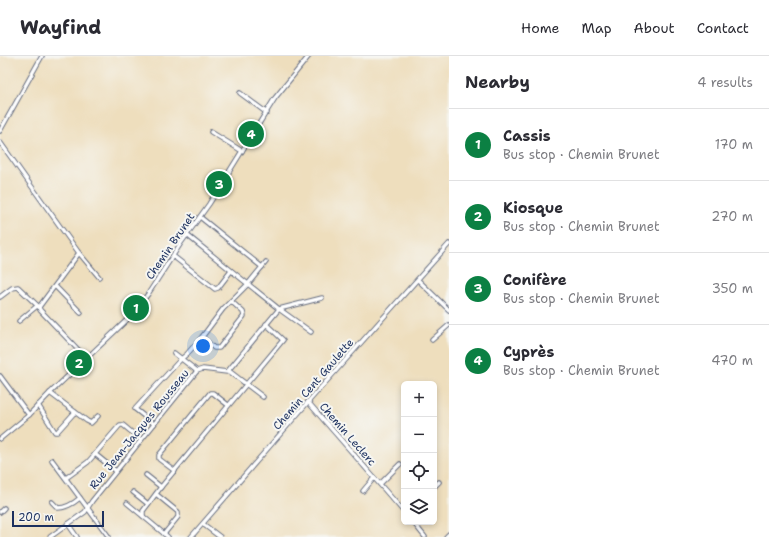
<!DOCTYPE html>
<meta charset="utf-8">
<style>
:root{--surface:#fff;--page:#f2f2f3;--text:#2b2b33;--muted:#7c7c81;--line:#e1e1e2;--accent:#0b8043}
body{margin:0;font-family:"Shantell Sans",sans-serif;background:var(--page);color:var(--text)}
.controls{position:absolute;right:12px;bottom:12px;display:grid;overflow:hidden;border-radius:6px;box-shadow:0 2px 6px #0003}
.controls button{width:36px;height:36px;display:grid;place-items:center;padding:0;border:0;border-bottom:1px solid var(--line);background:var(--surface);color:var(--text);font:20px sans-serif}
.scale{position:absolute;left:12px;bottom:10px;width:92px;box-sizing:border-box;padding-left:4px;border:2px solid #1b2f5e;border-top:0;font-size:11px;line-height:14px;white-space:nowrap;color:#1b2f5e;-webkit-text-stroke:3px #f6f6f2;paint-order:stroke}
.you{position:absolute;left:203px;top:290px;width:14px;height:14px;margin:-10px;border:3px solid #fff;border-radius:50%;background:#1a73e8;box-shadow:0 0 0 6px #1a73e833}
.badge{display:grid;place-items:center;width:26px;height:26px;border-radius:50%;background:var(--accent);color:#fff;font-size:13px;font-weight:700}
.pin{position:absolute;translate:-50% -50%;border:2px solid #fff;box-shadow:0 1px 4px #0006}
.list{margin:0;padding:0;list-style:none}
h2{display:flex;justify-content:space-between;align-items:center;height:52px;margin:0;padding:0 16px;font-size:17px}
h2 small{font-size:13px;font-weight:400;color:var(--muted)}
.list li{display:grid;grid-template-columns:26px 1fr auto;gap:12px;align-items:center;box-sizing:border-box;height:72px;padding:0 16px;border-top:1px solid var(--line)}
.list b{display:block;font-size:15px;white-space:nowrap}
.list p{margin:0;font-size:13px;white-space:nowrap;color:var(--muted)}
.list em{font-size:13px;font-style:normal;color:var(--muted)}
.icon{flex:none;width:22px;height:22px;fill:none;stroke:currentColor;stroke-width:2;stroke-linecap:round;stroke-linejoin:round}
.map{position:relative;flex:none;width:449px;height:481px;overflow:hidden}
header{display:flex;align-items:center;gap:24px;box-sizing:border-box;height:56px;padding:0 20px;background:var(--surface);border-bottom:1px solid var(--line)}
header strong{font-size:19px}
nav{display:flex;gap:22px;margin-inline-start:auto;font-size:14px}
main{display:flex}
aside{flex:1;background:var(--surface)}
.map>svg:first-child{display:block}
.lines{fill:none;stroke-linecap:round;stroke-linejoin:round}
.minor-casing{stroke:#656c7f;stroke-width:5.5}
.minor{stroke:#fff;stroke-width:3.5}
.labels{text-anchor:middle;stroke-width:4;stroke-linejoin:round;paint-order:stroke}
.street-label{font-size:11px;fill:#1b2f5e;stroke:#f6f6f2}
</style>
<header>
<strong>Wayfind</strong>
<nav><a>Home</a><a>Map</a><a>About</a><a>Contact</a></nav>
</header>
<main>
<div class="map">
<svg width="449" height="481" viewBox="0 0 449 481">
<rect width="100%" height="100%" fill="#f6f6f2"/>
<filter id="ink" filterUnits="userSpaceOnUse"><feTurbulence type="fractalNoise" baseFrequency=".025" numOctaves="2"/><feDisplacementMap in="SourceGraphic" scale="8" xChannelSelector="R" yChannelSelector="G"/><feConvolveMatrix kernelMatrix="1 2 1 2 8 2 1 2 1" color-interpolation-filters="sRGB"/></filter>
<filter id="wash" filterUnits="userSpaceOnUse"><feTurbulence type="fractalNoise" baseFrequency=".012" numOctaves="4" result="noise"/><feDisplacementMap in="SourceGraphic" scale="16" xChannelSelector="R" yChannelSelector="G"/><feGaussianBlur stdDeviation="0.9" result="paint"/><feColorMatrix in="noise" values="0 0 0 0 0 0 0 0 0 0 0 0 0 0 0 0 0 1.4 0 .05"/><feComposite in="paint" operator="in"/></filter>
<g filter="url(#wash)">
<rect width="100%" height="100%" fill="#eedebd"/>
</g>
<g filter="url(#ink)">
<g class="lines">
<defs>
<g id="minor">
<polyline points="240,37 267,57"/>
<polyline points="0,75 42,0"/>
<polyline points="211,76 242,95"/>
<polyline points="0,86 79,197 99,221"/>
<polyline points="200,161 262,211"/>
<polyline points="187,179 279,253 311,276"/>
<polyline points="173,200 215,233 218,232 231,215"/>
<polyline points="418,224 449,254"/>
<polyline points="55,230 81,257"/>
<polyline points="0,241 12,232 18,231 39,251 40,254 87,303"/>
<polyline points="39,251 79,197"/>
<polyline points="19,265 37,250"/>
<polyline points="202,281 214,292 219,292 244,260 243,256 231,245"/>
<polyline points="432,284 449,269"/>
<polyline points="174,297 197,315"/>
<polyline points="229,315 263,341"/>
<polyline points="0,320 29,359"/>
<polyline points="50,337 87,365 91,367 98,360"/>
<polyline points="308,346 404,456"/>
<polyline points="38,349 55,376 57,376 75,356"/>
<polyline points="154,368 135,353 181,303 187,298 202,281 223,253 248,228 266,206"/>
<polyline points="0,383 29,359 50,337 130,261 148,238 181,187 209,148 275,42 309,0"/>
<polyline points="52,404 109,481"/>
<polyline points="116,415 95,398 120,369 123,369 141,384"/>
<polyline points="175,415 159,403 159,399 210,337 213,337 228,349"/>
<polyline points="146,419 161,431"/>
<polyline points="66,422 88,406 95,398"/>
<polyline points="380,428 400,408"/>
<polyline points="434,431 439,426"/>
<polyline points="363,435 374,422"/>
<polyline points="133,436 148,448"/>
<polyline points="156,438 178,456 178,461 164,478"/>
<path d="M52 446 58 452C66 452 74 447 80 442"/>
<polyline points="127,447 168,481"/>
<polyline points="0,456 4,452"/>
<polyline points="143,460 143,455 161,431 283,284 266,268"/>
<polyline points="413,466 425,481"/>
<polyline points="68,468 77,481"/>
<polyline points="203,468 220,481"/>
<polyline points="50,481 85,456 92,445 197,315 203,313 227,316 279,253 322,242"/>
<polyline points="191,481 308,346 449,188"/>
<polyline points="446,481 449,478"/>
</g>
</defs>
<use href="#minor" class="minor-casing"/>
<use href="#minor" class="minor"/>
</g>
</g>
<g class="labels">
<g class="street-label">
<text transform="translate(170 190) rotate(-56)" y="4">Chemin Brunet</text>
<text transform="translate(313 328) rotate(-49)" y="4">Chemin Cent Gaulette</text>
<text transform="translate(139 373) rotate(-51)" y="4">Rue Jean-Jacques Rousseau</text>
<text transform="translate(348 378) rotate(49)" y="4">Chemin Leclerc</text>
</g>
</g>
</svg>
<div class="controls">
<button>+</button>
<button>−</button>
<button><svg class="icon" aria-label="locate" viewBox="0 0 24 24"><circle cx="12" cy="12" r="6"/><path d="M12 2v4M12 18v4M2 12h4M18 12h4"/></svg></button>
<button><svg class="icon" aria-label="layers" viewBox="0 0 24 24"><path d="M12 4l9 5-9 5-9-5zM3 14l9 5 9-5"/></svg></button>
</div>
<div class="scale">200 m</div>
<div class="you"></div>
<div class="pin badge" style="left:136px;top:252px">1</div>
<div class="pin badge" style="left:79px;top:307px">2</div>
<div class="pin badge" style="left:219px;top:128px">3</div>
<div class="pin badge" style="left:251px;top:78px">4</div>
</div>
<aside>
<h2>Nearby<small>4 results</small></h2>
<ul class="list">
<li><span class="badge">1</span><div><b>Cassis</b><p>Bus stop · Chemin Brunet</p></div><em>170 m</em></li>
<li><span class="badge">2</span><div><b>Kiosque</b><p>Bus stop · Chemin Brunet</p></div><em>270 m</em></li>
<li><span class="badge">3</span><div><b>Conifère</b><p>Bus stop · Chemin Brunet</p></div><em>350 m</em></li>
<li><span class="badge">4</span><div><b>Cyprès</b><p>Bus stop · Chemin Brunet</p></div><em>470 m</em></li>
</ul>
</aside>
</main>
